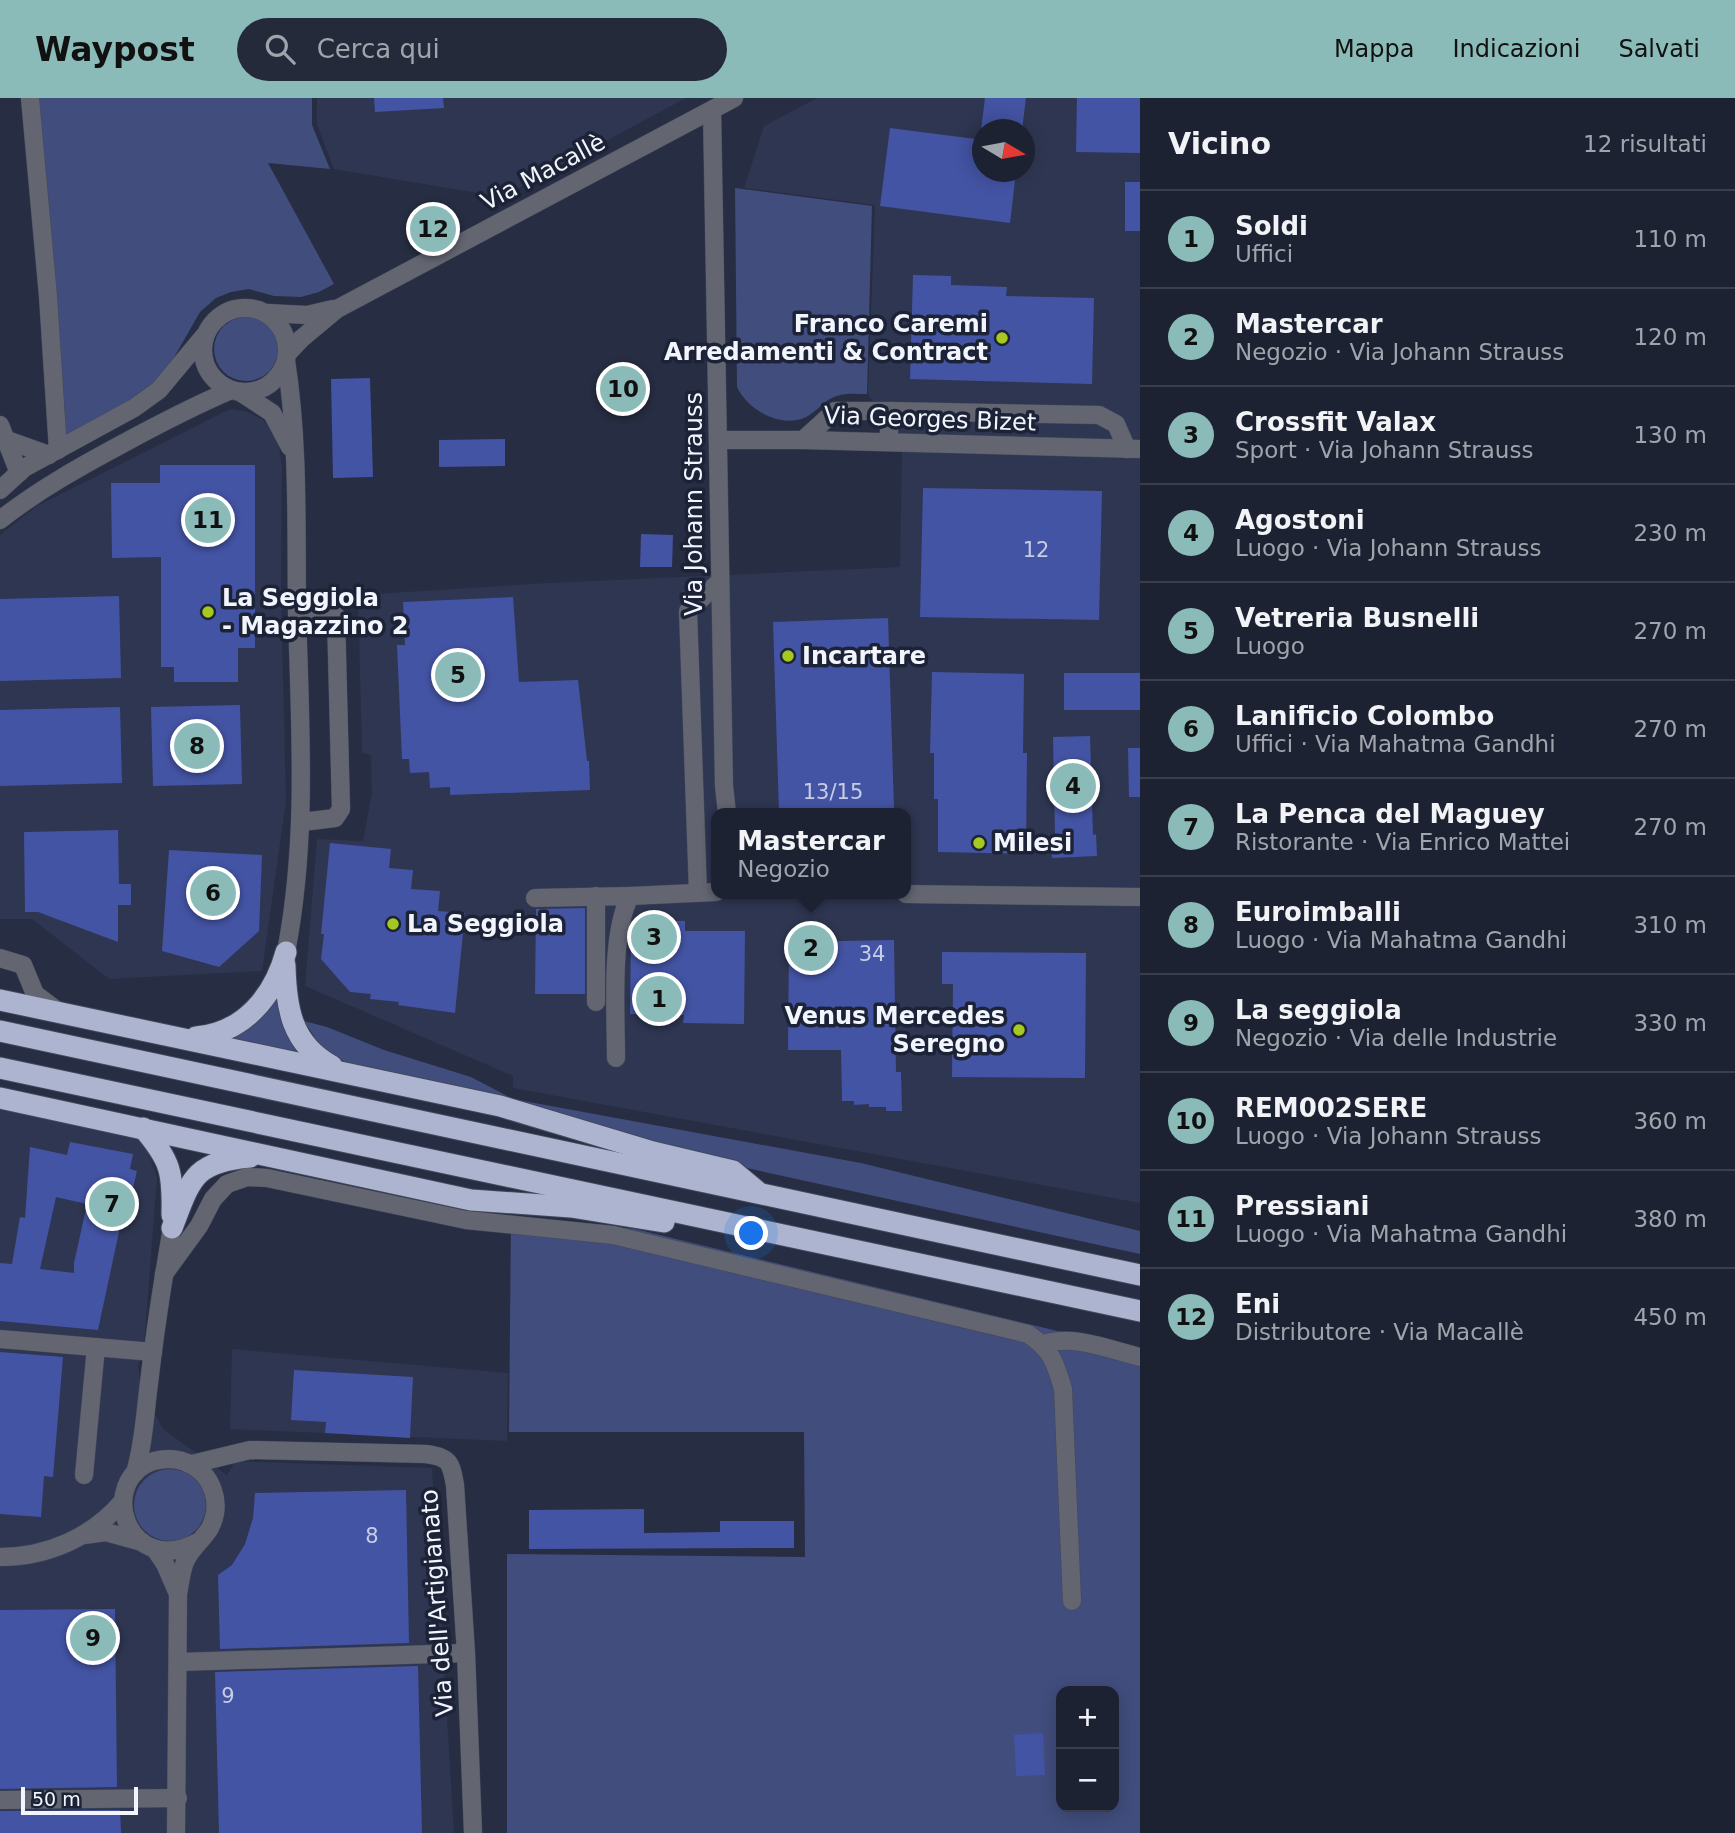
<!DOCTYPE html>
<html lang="it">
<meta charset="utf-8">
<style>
:root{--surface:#1d2232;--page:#252a3a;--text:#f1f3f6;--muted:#a0a4ac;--line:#3b3f4d;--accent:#8bbbb9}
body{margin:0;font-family:"DejaVu Sans",sans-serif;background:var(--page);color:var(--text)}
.controls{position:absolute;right:21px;bottom:21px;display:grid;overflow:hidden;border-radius:14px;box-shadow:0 4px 18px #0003}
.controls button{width:63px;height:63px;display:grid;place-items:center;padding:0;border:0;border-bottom:2px solid var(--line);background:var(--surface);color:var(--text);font:35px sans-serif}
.compass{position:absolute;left:972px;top:21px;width:63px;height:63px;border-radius:50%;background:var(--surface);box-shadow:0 4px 18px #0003;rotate:100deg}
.scale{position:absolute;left:21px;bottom:18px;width:117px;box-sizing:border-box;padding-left:7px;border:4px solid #f2f5fd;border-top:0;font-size:19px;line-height:24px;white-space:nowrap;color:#f2f5fd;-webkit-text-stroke:5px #1d2337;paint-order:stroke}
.you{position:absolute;left:752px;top:1136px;width:24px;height:24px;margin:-18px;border:5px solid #fff;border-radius:50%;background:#1a73e8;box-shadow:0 0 0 10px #1a73e833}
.badge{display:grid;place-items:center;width:46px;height:46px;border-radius:50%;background:var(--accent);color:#111;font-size:23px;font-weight:700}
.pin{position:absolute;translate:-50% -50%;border:4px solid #fff;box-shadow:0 2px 7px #0006}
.popup{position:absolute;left:711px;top:710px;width:200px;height:91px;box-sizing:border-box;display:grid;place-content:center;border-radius:14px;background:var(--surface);filter:drop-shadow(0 2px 5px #0005);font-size:23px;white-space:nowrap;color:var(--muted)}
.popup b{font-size:26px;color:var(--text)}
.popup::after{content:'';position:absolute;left:50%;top:100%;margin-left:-14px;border:14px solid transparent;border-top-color:var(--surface)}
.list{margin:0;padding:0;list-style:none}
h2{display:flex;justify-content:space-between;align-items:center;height:91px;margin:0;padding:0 28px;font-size:30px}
h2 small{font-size:23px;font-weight:400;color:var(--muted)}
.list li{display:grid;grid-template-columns:46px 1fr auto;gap:21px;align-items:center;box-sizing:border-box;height:98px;padding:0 28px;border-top:2px solid var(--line)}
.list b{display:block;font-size:26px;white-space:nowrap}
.list p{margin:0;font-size:23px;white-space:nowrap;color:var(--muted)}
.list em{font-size:23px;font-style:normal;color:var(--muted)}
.icon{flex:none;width:38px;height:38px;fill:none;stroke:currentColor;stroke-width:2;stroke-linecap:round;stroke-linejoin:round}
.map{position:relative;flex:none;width:1140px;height:1735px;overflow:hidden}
header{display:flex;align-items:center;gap:42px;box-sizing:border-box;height:98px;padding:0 35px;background:var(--accent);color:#111}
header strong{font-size:33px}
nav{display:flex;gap:38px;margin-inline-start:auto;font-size:24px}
.search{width:490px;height:63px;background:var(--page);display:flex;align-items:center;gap:18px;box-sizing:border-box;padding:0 24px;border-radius:38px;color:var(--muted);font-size:26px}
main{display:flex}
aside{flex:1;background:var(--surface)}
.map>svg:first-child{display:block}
.built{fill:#2e3651;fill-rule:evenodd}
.green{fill:#414d7d;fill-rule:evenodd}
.building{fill:#4454a4;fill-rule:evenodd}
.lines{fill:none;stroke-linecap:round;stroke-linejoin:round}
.minor-casing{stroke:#43495c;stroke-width:19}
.highway-casing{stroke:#43495c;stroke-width:23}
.minor{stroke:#636671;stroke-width:18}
.highway{stroke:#acb4cf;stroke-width:21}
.poi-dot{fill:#a5c823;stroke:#1d2337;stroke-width:2.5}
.labels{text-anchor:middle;stroke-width:7;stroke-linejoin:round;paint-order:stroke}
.number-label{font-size:21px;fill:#c6cde7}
.street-label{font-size:24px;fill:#f2f5fd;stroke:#1d2337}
.poi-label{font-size:24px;font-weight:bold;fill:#f2f5fd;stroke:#1d2337;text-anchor:start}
</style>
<header>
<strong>Waypost</strong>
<div class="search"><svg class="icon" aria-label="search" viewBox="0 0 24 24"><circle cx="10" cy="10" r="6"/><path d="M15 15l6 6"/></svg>Cerca qui</div>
<nav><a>Mappa</a><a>Indicazioni</a><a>Salvati</a></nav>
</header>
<main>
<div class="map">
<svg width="1140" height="1735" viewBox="0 0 1140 1735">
<rect width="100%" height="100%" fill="#272d42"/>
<g class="built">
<polygon points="317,0 686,0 502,99 334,71 317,26"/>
<path d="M817 0H1140V1105L513 990V978L305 888 317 741 363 743 372 694 371 657 362 655 358 497 549 485 900 469 902 351 868 296 875 107 744 90 764 28ZM982 32H1024V74H982ZM716 715H906V796H716Z"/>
<polygon points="230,311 245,313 262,321 273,332 278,341 282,368 281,496 286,703 262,873 109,881 32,821 0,821 0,437 35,409"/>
<polygon points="0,1010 135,1038 148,1053 157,1080 144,1248 138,1268 141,1290 163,1331 227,1377 235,1363 432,1370 454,1735 0,1735"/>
<polygon points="232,1251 508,1275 507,1343 230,1331"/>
</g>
<g class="green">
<polygon points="24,0 312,0 312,27 330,71 268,65 334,186 319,194 301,199 274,198 249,191 231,194 216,200 200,214 168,270 150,289 49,353 42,200"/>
<path d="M735 90 872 108 867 296C855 296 842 294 830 301 821 306 814 316 804 320 779 330 747 311 737 289Z"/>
<circle cx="246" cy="251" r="32"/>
<polygon points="277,897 303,957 229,941"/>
<polygon points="304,923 327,929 384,952 471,979 513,1001 861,1065 1140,1133 1140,1156 687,1057 348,965 335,959 314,942 315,940"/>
<path d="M511 1118 635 1131 1140 1253V1735H507V1456L805 1459 804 1334H509ZM1061 1593H1114V1709H1061Z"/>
<circle cx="170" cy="1407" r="36"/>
</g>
<g class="building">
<polygon points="374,0 443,0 444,10 375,14"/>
<polygon points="985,0 1026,0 1022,32 981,32"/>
<polygon points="1077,0 1140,0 1140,55 1076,54"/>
<polygon points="890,30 983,42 983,74 1016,74 1010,125 880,108"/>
<rect x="1125" y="84" width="15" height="49"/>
<polygon points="435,118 443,135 431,142 422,125"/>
<polygon points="913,177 951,178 951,187 1007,189 1006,198 1094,200 1092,286 910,281"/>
<polygon points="606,275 645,282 641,307 602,300"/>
<polygon points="370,280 373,379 333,380 331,281"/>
<polygon points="505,341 505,368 439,369 439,342"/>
<polygon points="160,367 255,367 255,550 238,550 238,584 174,584 174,569 161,569 161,459 112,460 111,385 160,385"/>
<polygon points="923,390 1102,393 1099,522 920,519"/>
<polygon points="641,436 673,437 672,469 640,469"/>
<polygon points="119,498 121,580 0,583 0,501"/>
<polygon points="513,499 519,584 578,582 587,663 589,663 590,692 450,697 450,689 430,690 429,674 410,675 409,661 402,661 397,547 405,547 403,504"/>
<polygon points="888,520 894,710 779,714 773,524"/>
<polygon points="932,574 1024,576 1023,655 1027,655 1026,756 938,754 938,701 934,701 934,655 930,655"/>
<rect x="1064" y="575" width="76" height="37"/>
<polygon points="240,607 242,686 153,688 151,609"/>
<polygon points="120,609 122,685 0,688 0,612"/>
<polygon points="1090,638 1093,737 1096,736 1097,758 1052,760 1051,737 1055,737 1053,639"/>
<polygon points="1128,650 1140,650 1140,699 1129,699"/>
<polygon points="118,732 119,786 131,786 131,807 118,807 118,844 38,814 25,814 24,734"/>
<polygon points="330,745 391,751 389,770 413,772 411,791 440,793 438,813 465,815 455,915 398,907 399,904 370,901 371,896 350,894 321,861 324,836 321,836"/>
<polygon points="169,752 262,757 259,833 219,869 162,853"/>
<polygon points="585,810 585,896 535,896 536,811"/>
<polygon points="634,822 685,823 685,833 745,833 744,926 683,925 684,917 630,916 631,833"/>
<polygon points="894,842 896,974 901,974 902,1013 886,1013 886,1009 869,1009 869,1006 854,1007 854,1003 842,1003 841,952 788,952 789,844"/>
<polygon points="942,854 1086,855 1085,980 952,979 953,886 942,886"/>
<path d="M70 1044 133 1056 130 1071 137 1073 127 1116 123 1115 98 1232 0 1223V1165L12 1166 20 1119 25 1120 30 1049 67 1057ZM56 1099 87 1106 74 1165V1175L40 1171Z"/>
<polygon points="0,1254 63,1259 53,1379 44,1378 41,1419 0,1416"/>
<polygon points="294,1272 413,1279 410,1340 325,1335 326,1324 291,1322"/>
<polygon points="406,1392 409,1545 220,1551 218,1477 232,1467 245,1446 253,1420 255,1395"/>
<polygon points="644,1411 644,1435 720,1434 720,1423 794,1423 794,1450 529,1451 529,1412"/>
<polygon points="115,1511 117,1689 0,1691 0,1512"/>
<polygon points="418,1568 422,1735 219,1735 215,1574"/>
<polygon points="1043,1635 1045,1677 1016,1678 1014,1637"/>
<polygon points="120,1712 121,1735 0,1735 0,1713"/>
</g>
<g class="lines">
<defs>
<g id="minor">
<polyline points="30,0 48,198 58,352"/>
<polyline points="712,12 724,688 727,715"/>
<circle cx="245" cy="252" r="42"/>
<polyline points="267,215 307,217 333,211"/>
<polyline points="287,256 301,241 337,211 734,0"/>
<path d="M286 263C299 345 296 431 297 514 300 628 308 741 286 854"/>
<polyline points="240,294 272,315 290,349"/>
<polyline points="0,327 19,375"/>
<polyline points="4,341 49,357"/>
<polyline points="719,342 803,342 1140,351"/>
<polyline points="803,342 835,313 891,313"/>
<polyline points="888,344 891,313 1099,317 1116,326 1127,351"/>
<polyline points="0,392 24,370 134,310 159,292 204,238"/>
<path d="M0 422C38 392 81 368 124 345 159 326 194 308 231 292"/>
<polyline points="298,516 336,518 341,711 335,720 302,724"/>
<polyline points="698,794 688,513 719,484"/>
<polyline points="906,796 1140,799"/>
<polyline points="596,798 596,904"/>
<polyline points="535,800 630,798"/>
<polyline points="0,860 23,867 35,896 55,911"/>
<path d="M616 960C616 914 610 837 630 798L716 794"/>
<path d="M164 1176 199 1128 213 1101 227 1086 247 1079 267 1080 466 1122 613 1137 1028 1236C1052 1252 1055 1264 1063 1291L1072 1503"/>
<polyline points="0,1241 153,1254"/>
<path d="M1044 1246C1073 1236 1111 1252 1140 1259"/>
<path d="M192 1366 250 1352 426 1356C450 1359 451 1365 455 1387L466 1555 473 1735"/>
<path d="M135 1375C144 1345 145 1315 149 1285 155 1233 163 1181 172 1130"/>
<polyline points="84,1377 96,1249"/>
<polyline points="84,1437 106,1434 142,1444"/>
<polyline points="155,1451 165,1466 178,1496"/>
<path d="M0 1459C48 1459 92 1439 123 1403"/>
<polyline points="179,1564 466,1555"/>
<polyline points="0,1702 178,1700"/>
<path d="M176 1735 178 1496C180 1486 181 1474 185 1464 190 1451 203 1442 210 1430 223 1404 212 1374 185 1364 175 1360 165 1360 154 1363 95 1382 127 1482 198 1444"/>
</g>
<g id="highway">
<path d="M285 867C286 909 291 946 332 968"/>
<polyline points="0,902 500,1008 653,1054 733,1073 757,1093"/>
<polyline points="0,933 1140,1177"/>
<path d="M196 939C244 935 274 898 286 854"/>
<polyline points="0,970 1140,1213"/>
<polyline points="0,1000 471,1102 571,1109 664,1124"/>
<path d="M143 1030C171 1063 173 1074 172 1117"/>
<path d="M172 1130C191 1081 193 1064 250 1059"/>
</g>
</defs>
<use href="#minor" class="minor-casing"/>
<use href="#highway" class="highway-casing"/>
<use href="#minor" class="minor"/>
<use href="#highway" class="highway"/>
</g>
<g class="poi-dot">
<circle cx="1002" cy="240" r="7"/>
<circle cx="208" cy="514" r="7"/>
<circle cx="788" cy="558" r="7"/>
<circle cx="979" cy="745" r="7"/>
<circle cx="393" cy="826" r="7"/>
<circle cx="1019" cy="932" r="7"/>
</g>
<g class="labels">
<g class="number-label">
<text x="1036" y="459">12</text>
<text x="833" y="701">13/15</text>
<text x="872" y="863">34</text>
<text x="372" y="1445">8</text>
<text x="228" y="1605">9</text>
</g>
<g class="street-label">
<text transform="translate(543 74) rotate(-28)" y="8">Via Macallè</text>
<text transform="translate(930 321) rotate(2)" y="8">Via Georges Bizet</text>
<text transform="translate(694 406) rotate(-90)" y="8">Via Johann Strauss</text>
<text transform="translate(437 1505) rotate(-94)" y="8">Via dell'Artigianato</text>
</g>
<g class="poi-label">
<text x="988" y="234" text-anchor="end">Franco Caremi<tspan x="988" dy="28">Arredamenti &amp; Contract</tspan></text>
<text x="222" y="508">La Seggiola<tspan x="222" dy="28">- Magazzino 2</tspan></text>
<text x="802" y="566">Incartare</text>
<text x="993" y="753">Milesi</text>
<text x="407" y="834">La Seggiola</text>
<text x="1005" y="926" text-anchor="end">Venus Mercedes<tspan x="1005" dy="28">Seregno</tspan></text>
</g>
</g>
</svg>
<div class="controls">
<button>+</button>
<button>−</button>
</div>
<svg class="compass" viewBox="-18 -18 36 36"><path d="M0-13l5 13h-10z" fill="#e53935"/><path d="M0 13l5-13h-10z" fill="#a0a4ac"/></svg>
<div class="scale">50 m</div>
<div class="you"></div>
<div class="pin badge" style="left:659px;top:901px">1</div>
<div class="pin badge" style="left:811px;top:850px">2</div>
<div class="popup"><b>Mastercar</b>Negozio</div>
<div class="pin badge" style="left:654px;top:839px">3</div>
<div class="pin badge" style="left:1073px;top:688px">4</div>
<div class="pin badge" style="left:458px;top:577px">5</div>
<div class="pin badge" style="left:213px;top:795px">6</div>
<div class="pin badge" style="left:112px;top:1106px">7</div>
<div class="pin badge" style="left:197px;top:648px">8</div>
<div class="pin badge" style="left:93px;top:1540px">9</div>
<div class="pin badge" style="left:623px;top:291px">10</div>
<div class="pin badge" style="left:208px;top:422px">11</div>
<div class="pin badge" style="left:433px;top:131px">12</div>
</div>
<aside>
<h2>Vicino<small>12 risultati</small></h2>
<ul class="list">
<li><span class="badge">1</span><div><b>Soldi</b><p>Uffici</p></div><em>110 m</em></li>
<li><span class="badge">2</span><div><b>Mastercar</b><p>Negozio · Via Johann Strauss</p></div><em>120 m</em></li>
<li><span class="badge">3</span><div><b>Crossfit Valax</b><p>Sport · Via Johann Strauss</p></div><em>130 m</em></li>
<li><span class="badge">4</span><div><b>Agostoni</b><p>Luogo · Via Johann Strauss</p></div><em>230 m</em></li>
<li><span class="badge">5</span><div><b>Vetreria Busnelli</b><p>Luogo</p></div><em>270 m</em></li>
<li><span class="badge">6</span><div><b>Lanificio Colombo</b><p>Uffici · Via Mahatma Gandhi</p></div><em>270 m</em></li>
<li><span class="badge">7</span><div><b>La Penca del Maguey</b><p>Ristorante · Via Enrico Mattei</p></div><em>270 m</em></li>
<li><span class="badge">8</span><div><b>Euroimballi</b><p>Luogo · Via Mahatma Gandhi</p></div><em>310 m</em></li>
<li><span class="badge">9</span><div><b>La seggiola</b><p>Negozio · Via delle Industrie</p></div><em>330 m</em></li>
<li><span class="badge">10</span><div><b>REM002SERE</b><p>Luogo · Via Johann Strauss</p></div><em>360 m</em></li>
<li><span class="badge">11</span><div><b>Pressiani</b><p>Luogo · Via Mahatma Gandhi</p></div><em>380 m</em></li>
<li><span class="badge">12</span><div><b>Eni</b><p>Distributore · Via Macallè</p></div><em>450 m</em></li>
</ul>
</aside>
</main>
